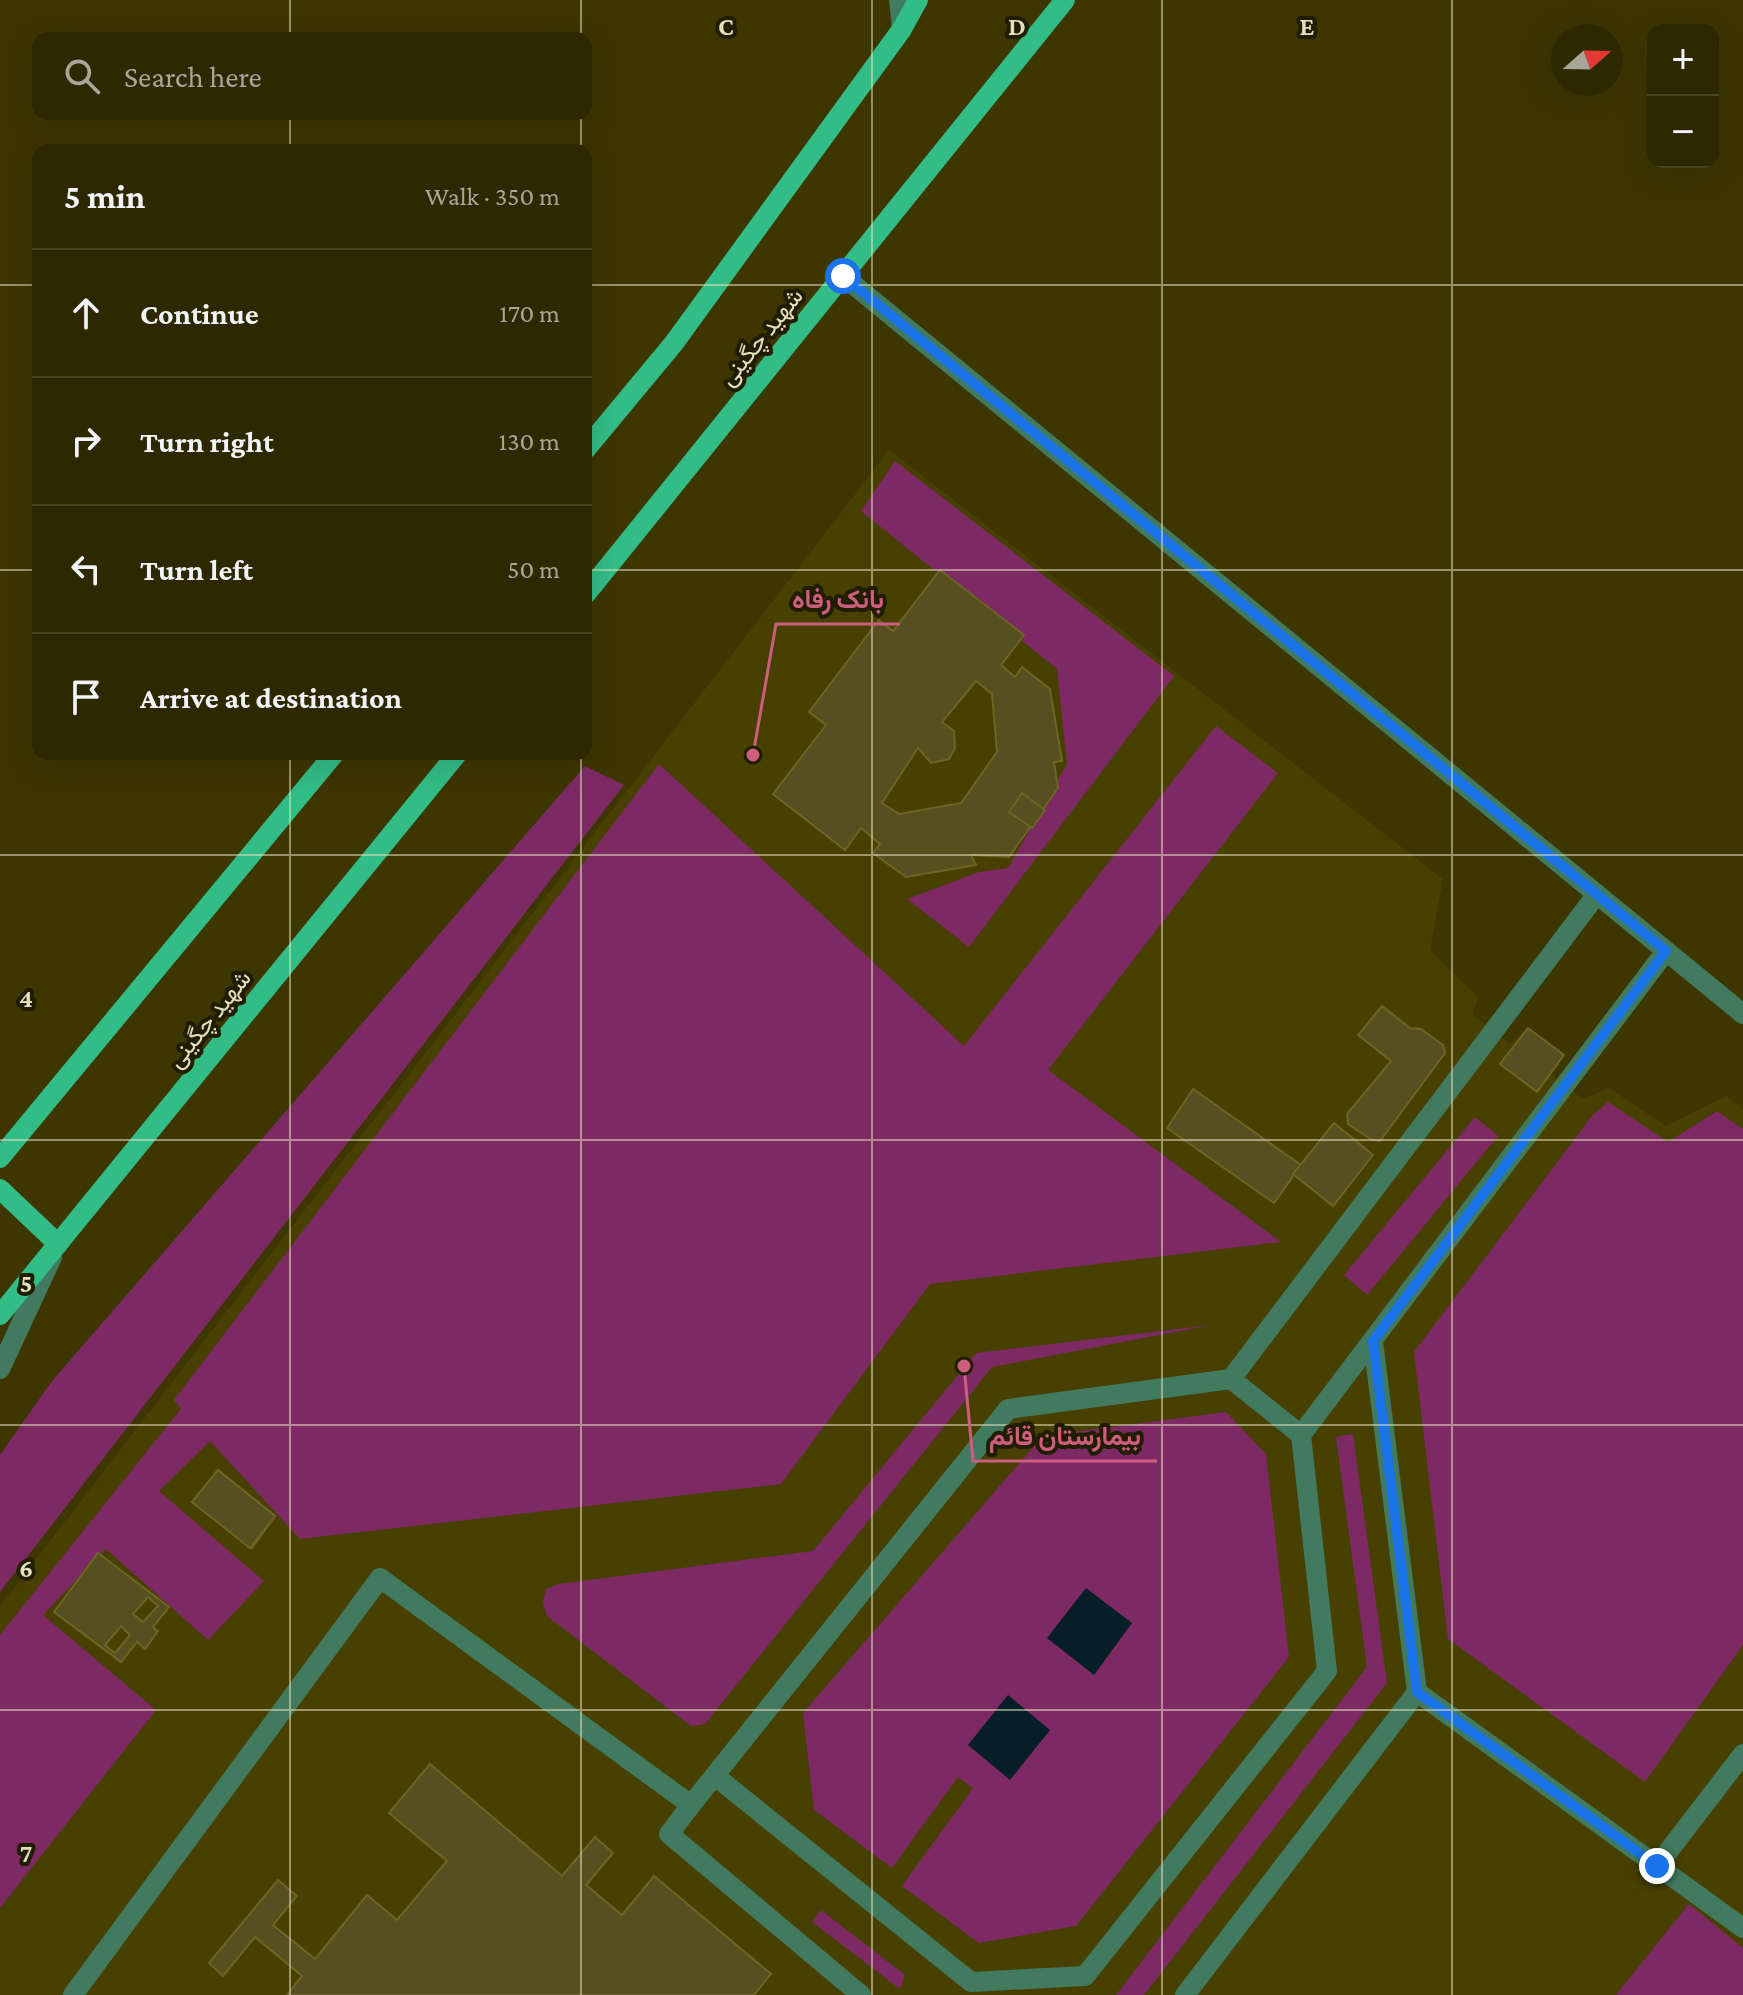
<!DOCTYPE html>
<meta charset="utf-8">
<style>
:root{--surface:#2e2801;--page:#36300b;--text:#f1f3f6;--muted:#a7a699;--line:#494423}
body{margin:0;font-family:"Crimson Pro",Vazirmatn,serif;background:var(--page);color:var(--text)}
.controls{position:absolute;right:24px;top:24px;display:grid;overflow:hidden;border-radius:16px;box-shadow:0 8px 32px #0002}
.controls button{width:72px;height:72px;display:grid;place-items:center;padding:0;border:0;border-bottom:2px solid var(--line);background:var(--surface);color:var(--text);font:40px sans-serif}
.compass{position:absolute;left:1551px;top:24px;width:72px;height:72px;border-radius:50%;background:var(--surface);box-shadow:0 8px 32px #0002;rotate:70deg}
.stop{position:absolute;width:24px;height:24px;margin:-18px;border:6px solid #1a73e8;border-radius:50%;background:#fff}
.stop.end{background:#1a73e8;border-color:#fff;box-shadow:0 2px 8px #0008}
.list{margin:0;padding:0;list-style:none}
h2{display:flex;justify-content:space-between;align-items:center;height:104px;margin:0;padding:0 32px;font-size:34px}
h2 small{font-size:26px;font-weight:400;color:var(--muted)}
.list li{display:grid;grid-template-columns:52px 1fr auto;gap:24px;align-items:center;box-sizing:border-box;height:128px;padding:0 32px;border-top:2px solid var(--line)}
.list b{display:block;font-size:30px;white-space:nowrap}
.list em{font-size:26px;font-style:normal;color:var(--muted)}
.icon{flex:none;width:44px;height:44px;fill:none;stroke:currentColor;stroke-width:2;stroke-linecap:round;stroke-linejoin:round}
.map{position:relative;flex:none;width:1743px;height:1995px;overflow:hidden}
.search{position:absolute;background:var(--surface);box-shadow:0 8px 32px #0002;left:32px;top:32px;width:560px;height:88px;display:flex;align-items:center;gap:20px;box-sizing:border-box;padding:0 28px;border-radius:16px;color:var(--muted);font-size:30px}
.panel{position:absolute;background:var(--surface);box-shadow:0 8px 32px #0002;left:32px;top:144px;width:560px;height:616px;border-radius:16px}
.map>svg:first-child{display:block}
.built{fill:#474001}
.green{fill:#7d2a64}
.water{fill:#061f26}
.building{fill:#565020;stroke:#6d6524;stroke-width:2;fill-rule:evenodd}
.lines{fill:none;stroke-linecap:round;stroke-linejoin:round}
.minor{stroke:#417a5f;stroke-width:20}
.major{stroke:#33bd86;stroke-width:20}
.route{stroke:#1a73e8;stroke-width:10}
.grid{fill:none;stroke:#e3dfbf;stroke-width:2;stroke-opacity:0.55}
.labels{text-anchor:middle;stroke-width:8;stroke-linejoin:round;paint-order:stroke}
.street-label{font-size:24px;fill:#e3dfbf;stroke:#211d03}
.grid-label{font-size:26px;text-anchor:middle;font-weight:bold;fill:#e3dfbf;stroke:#211d03;stroke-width:8;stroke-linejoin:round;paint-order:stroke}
.leader{fill:none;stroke:#ce5e7e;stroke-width:3}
.callout-dot{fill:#ce5e7e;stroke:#211d03;stroke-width:3}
.callout-label{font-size:26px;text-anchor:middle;font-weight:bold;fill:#ce5e7e;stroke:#211d03;stroke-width:8;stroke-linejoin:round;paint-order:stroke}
</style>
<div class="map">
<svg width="1743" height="1995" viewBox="0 0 1743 1995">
<rect width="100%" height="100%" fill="#3d3601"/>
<polygon class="built" points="889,450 1443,879 1430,950 1478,997 1473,1015 1510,1044 1528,1028 1564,1055 1550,1074 1583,1099 1609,1088 1666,1126 1726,1096 1743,1109 1743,1995 0,1995 0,1606"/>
<g class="green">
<polygon points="895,461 1174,676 969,947 907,899 979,872 1008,868 1067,764 1057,669 861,511"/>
<polygon points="1216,726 1278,773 1048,1070 1281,1242 930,1284 781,1484 300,1539 210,1441 159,1491 264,1581 208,1640 106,1549 43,1615 156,1710 0,1908 0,1635 181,1409 174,1400 659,764 964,1046"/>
<polygon points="585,766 624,785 0,1592 0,1455 52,1381"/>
<polygon points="1608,1102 1668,1142 1717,1111 1743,1129 1743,1645 1645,1782 1448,1639 1414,1352 1592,1116"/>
<polygon points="1475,1117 1498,1136 1367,1295 1344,1275"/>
<polygon points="1211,1325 992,1367 705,1724 691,1726 547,1616 543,1603 546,1589 559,1584 813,1551 976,1353"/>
<polygon points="1226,1412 1266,1454 1289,1657 1076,1926 979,1943 902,1886 973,1788 958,1777 892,1868 814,1810 803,1713 1043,1436"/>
<polygon points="1353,1434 1387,1683 1144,1995 1116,1995 1367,1667 1336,1437"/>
<polygon points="1689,1904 1743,1948 1743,1995 1616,1995"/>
<polygon points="821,1910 905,1975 900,1989 812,1922"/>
</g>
<g class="water">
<polygon points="1086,1588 1132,1623 1094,1675 1047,1638"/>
<polygon points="1008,1695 1050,1730 1010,1780 968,1745"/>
</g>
<g class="building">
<path d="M940 570 1024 635 1001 665 1015 677 1022 667 1050 689 1062 761 1054 762 1058 788 1009 857 971 855 976 865 906 877 873 853 880 844 861 828 845 850 773 794 826 725 809 712 879 620 893 631ZM976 681 992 694 997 752 961 803 899 814 882 803 918 748 931 763 949 759 955 748 954 731 942 722Z"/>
<polygon points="1022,793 1045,810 1032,828 1009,812"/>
<polygon points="1382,1006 1410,1028 1421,1029 1443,1045 1445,1053 1380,1141 1372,1140 1348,1124 1347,1114 1391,1061 1358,1035"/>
<polygon points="1528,1028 1564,1055 1537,1092 1500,1064"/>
<polygon points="1193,1089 1301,1165 1274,1203 1167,1128"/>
<polygon points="1334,1123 1373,1155 1333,1206 1293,1174"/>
<polygon points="218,1470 275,1516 252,1548 192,1502"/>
<polygon points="218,1470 275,1516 250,1548 192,1502"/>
<path d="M98 1553 169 1607 153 1627 158 1631 145 1649 137 1642 121 1662 54 1612ZM148 1597 158 1606 143 1622 133 1614ZM121 1626 130 1635 115 1653 105 1645Z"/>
<polygon points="430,1764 562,1876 595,1837 613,1853 586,1885 622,1915 654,1876 771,1974 754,1995 287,1995 302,1976 255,1937 223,1976 209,1963 278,1880 297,1896 273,1925 315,1959 367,1895 397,1920 447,1861 389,1813"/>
</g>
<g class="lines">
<g class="minor">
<polyline points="899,0 902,29"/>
<polyline points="843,276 1743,1014"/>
<polyline points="1373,1341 1417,1692 1743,1928"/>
<polyline points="0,1369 52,1257"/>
<polyline points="1231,1379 1301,1435"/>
<polyline points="715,1776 971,1982 1085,1976 1327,1671 1301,1435 1666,951"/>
<polyline points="691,1805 669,1834 861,1995"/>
<polyline points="1657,1866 1743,1754"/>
<polyline points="73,1995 380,1578 691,1805 1008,1409 1231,1379 1597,894"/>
<polyline points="1185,1995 1417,1692"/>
</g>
<g class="major">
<polyline points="586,449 674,343 902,29 918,0"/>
<polyline points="586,594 1065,0"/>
<polyline points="0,1158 334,754"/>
<polyline points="0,1189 58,1244"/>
<polyline points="0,1315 457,754"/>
</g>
</g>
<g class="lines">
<polyline class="route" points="843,276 1666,951 1373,1341 1417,1692 1657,1866"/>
</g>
<path class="grid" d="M290 0V38M581 0V38M872 0V1995M1162 0V1995M1452 0V1995M290 114V150M581 114V150M0 285H38M586 285H1743M0 570H38M586 570H1743M290 754V1995M581 754V1995M0 855H1743M0 1140H1743M0 1425H1743M0 1710H1743"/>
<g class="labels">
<g class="street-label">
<text transform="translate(761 337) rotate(-51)" y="8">شهید چگینی</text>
<text transform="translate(209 1019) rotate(-51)" y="8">شهید چگینی</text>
</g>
</g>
<g class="grid-label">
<text x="726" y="35">C</text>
<text x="1017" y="35">D</text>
<text x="1307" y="35">E</text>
<text x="26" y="1007">4</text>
<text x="26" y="1292">5</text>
<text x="26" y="1577">6</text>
<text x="26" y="1862">7</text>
</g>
<path class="leader" d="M753 755L776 624H900M964 1366L973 1461H1157"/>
<g class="callout-dot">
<circle cx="753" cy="755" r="8"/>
<circle cx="964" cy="1366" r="8"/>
</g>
<g class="callout-label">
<text x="838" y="608">بانک رفاه</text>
<text x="1065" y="1445">بیمارستان قائم</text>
</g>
</svg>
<div class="controls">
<button>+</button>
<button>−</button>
</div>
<svg class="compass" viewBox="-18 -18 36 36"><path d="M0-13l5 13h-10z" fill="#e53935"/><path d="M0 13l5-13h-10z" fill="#a7a699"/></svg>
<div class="stop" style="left:843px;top:276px"></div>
<div class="stop end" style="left:1657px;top:1866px"></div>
<div class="search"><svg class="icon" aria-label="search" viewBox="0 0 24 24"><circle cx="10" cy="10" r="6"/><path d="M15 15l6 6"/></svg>Search here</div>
<section class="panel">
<h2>5 min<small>Walk · 350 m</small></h2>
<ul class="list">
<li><svg class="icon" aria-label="ahead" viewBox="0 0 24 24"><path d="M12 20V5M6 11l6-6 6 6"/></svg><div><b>Continue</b></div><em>170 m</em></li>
<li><svg class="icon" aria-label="right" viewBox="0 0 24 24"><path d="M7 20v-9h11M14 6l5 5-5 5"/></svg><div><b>Turn right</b></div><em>130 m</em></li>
<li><svg class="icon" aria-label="left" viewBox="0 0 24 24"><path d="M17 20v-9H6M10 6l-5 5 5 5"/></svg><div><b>Turn left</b></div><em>50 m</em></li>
<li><svg class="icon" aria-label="arrive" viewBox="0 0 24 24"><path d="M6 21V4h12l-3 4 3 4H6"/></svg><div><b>Arrive at destination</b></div></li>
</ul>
</section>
</div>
